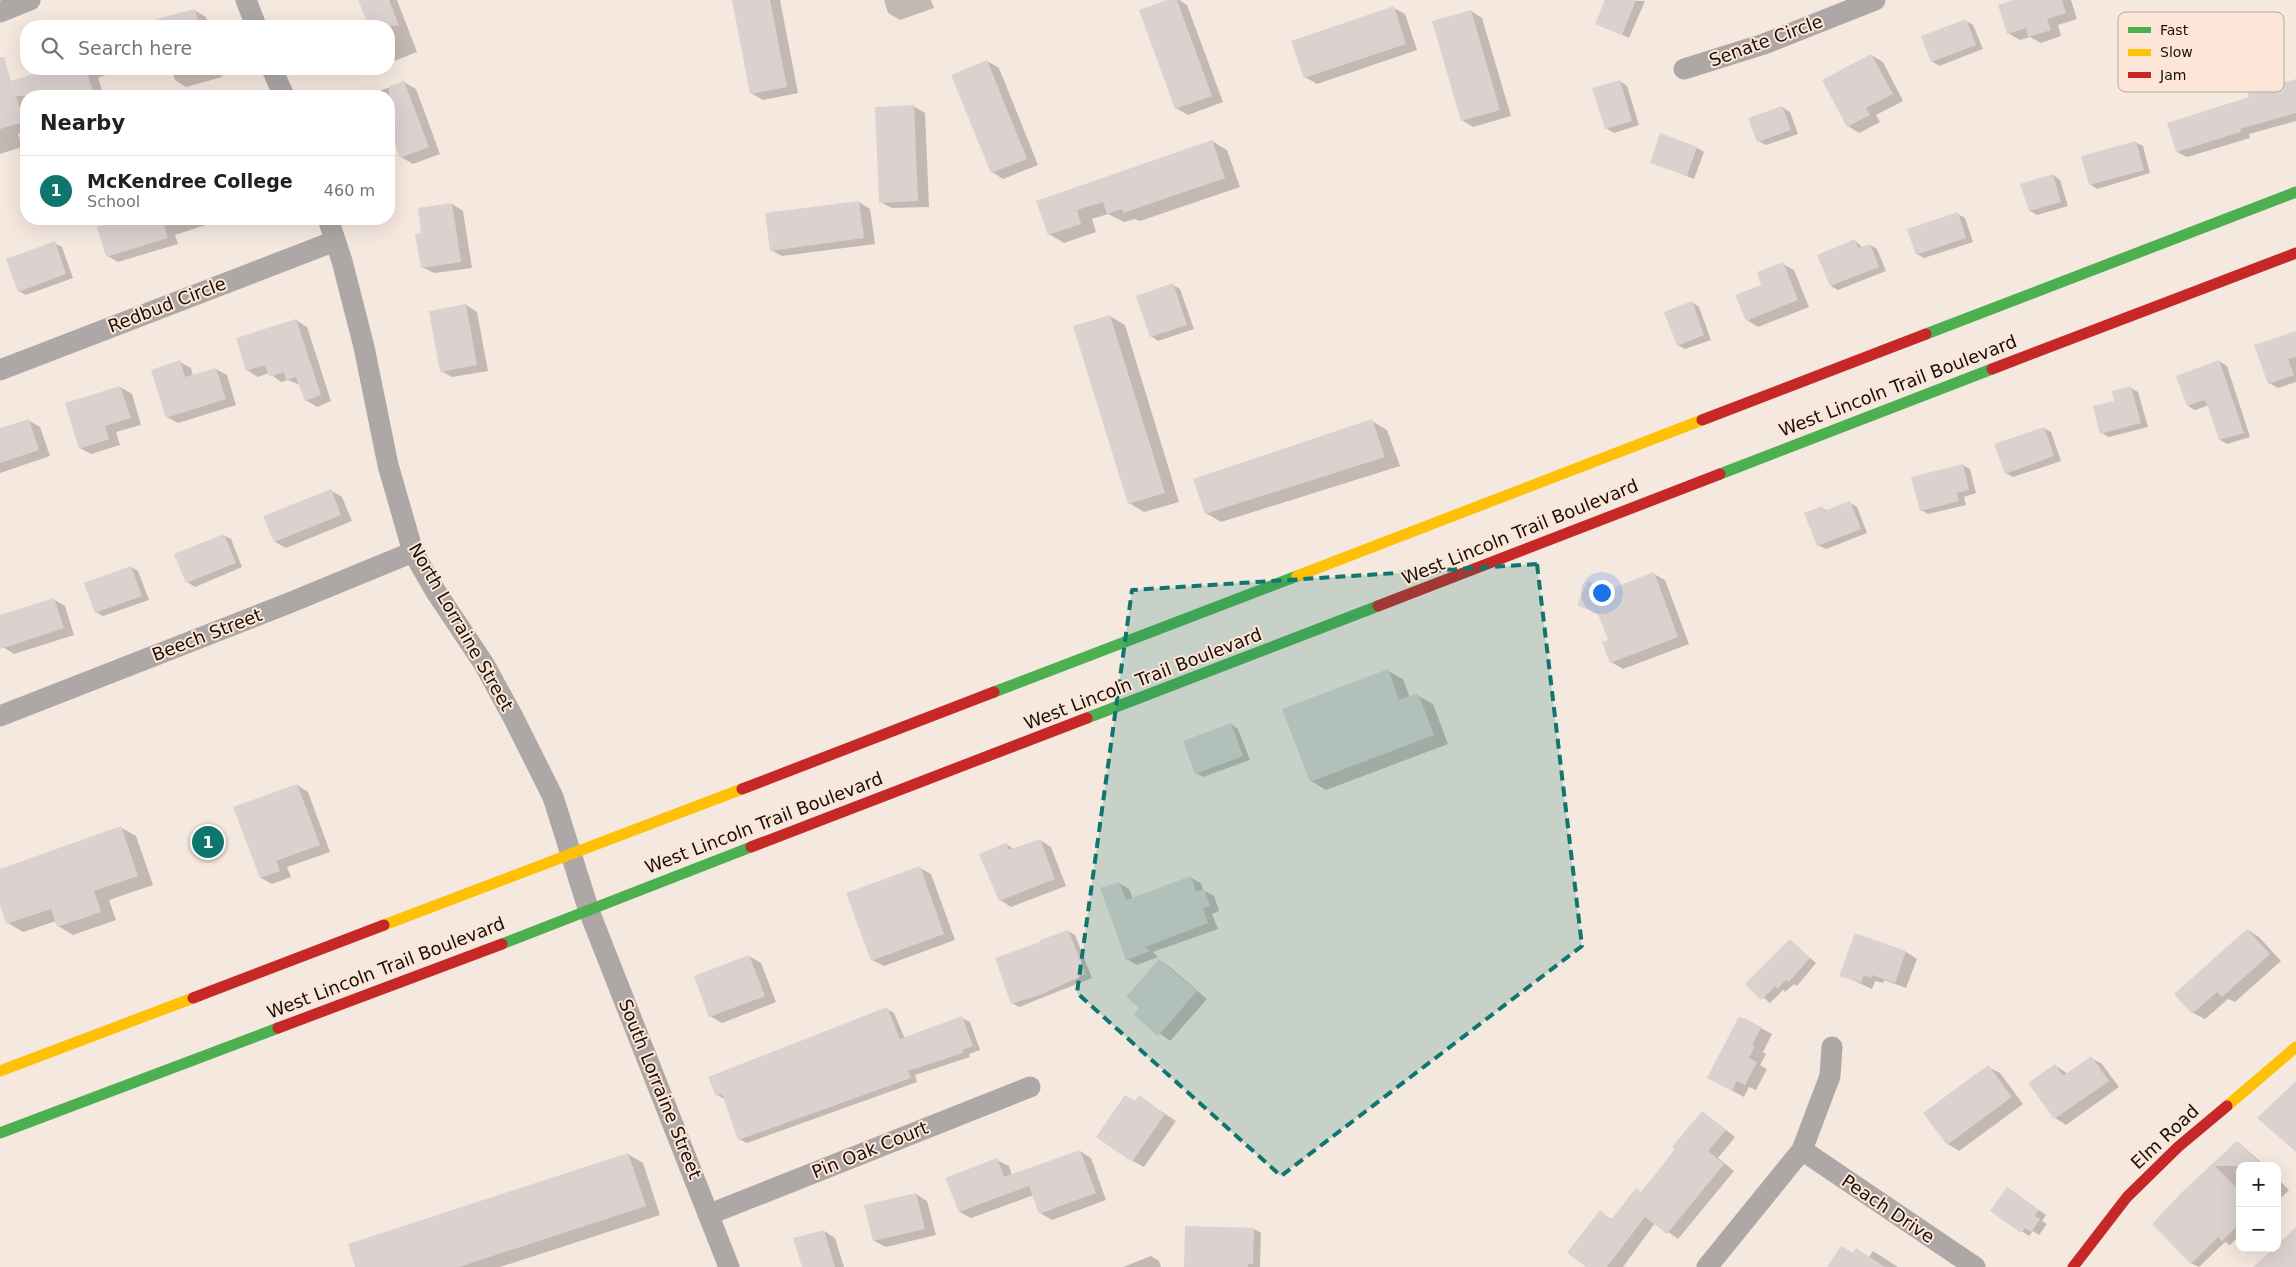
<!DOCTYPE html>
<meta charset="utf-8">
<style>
:root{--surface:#fff;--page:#f6f6f6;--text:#202124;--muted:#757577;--line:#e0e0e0;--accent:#0f766e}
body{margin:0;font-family:"DejaVu Sans",sans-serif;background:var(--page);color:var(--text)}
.controls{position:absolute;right:15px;bottom:15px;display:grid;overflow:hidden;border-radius:10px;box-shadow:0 5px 20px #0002}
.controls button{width:45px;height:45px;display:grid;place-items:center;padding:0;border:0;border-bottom:1px solid var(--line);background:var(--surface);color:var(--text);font:25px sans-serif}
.you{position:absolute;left:1601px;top:592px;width:18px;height:18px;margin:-12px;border:4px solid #fff;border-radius:50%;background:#1a73e8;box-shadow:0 0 0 8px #1a73e833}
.badge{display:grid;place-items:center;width:32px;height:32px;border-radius:50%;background:var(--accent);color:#fff;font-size:16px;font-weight:700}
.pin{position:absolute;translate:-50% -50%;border:2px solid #fff;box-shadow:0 1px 5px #0006}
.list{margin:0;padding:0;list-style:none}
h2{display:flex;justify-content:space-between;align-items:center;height:65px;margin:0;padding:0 20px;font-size:21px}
h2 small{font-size:16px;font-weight:400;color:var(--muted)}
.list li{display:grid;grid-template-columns:32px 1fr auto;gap:15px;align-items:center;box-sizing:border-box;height:70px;padding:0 20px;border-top:1px solid var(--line)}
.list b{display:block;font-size:19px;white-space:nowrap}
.list p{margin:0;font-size:16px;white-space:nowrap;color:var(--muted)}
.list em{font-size:16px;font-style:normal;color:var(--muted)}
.icon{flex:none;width:28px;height:28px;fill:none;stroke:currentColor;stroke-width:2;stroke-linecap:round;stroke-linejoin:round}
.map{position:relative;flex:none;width:2296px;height:1267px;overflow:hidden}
.search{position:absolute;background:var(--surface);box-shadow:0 5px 20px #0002;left:20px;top:20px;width:375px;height:55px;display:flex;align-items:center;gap:12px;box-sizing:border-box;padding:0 18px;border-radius:20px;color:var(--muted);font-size:19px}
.panel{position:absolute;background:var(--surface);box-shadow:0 5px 20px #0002;left:20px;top:90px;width:375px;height:135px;border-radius:20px}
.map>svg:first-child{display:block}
.shadow{fill:#0003}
.building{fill:#dbd2d0}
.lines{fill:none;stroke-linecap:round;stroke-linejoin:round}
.street{stroke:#ada7a5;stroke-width:21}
.fast{stroke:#4caf50;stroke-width:11}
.slow{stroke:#ffc107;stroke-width:11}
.jam{stroke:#c62828;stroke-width:11}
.marked{fill:#0f766e;fill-opacity:0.2;stroke:#0f766e;stroke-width:4;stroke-dasharray:10 6;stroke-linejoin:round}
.labels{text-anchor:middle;stroke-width:4;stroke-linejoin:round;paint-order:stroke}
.street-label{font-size:18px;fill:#18100b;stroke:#fde6d7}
.key{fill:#fde6d7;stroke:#b8a69a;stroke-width:1}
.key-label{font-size:14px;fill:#18100b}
</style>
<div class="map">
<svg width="2296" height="1267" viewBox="0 0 2296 1267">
<rect width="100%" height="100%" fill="#f5e8df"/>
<g class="shadow">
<polygon points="360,0 397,0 417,52 389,63 389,26 361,26 368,22"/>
<polygon points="733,0 780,0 798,93 763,100 751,93"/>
<polygon points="884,0 931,0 934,8 900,20 888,13"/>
<polygon points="1170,0 1179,0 1187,5 1223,102 1188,115 1176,108"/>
<polygon points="1606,0 1645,1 1629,38 1596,24"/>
<polygon points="2018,0 2071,0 2077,19 2058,25 2061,36 2041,43 2030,37 2020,40 2008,33"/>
<polygon points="1394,8 1405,14 1417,50 1317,84 1305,77"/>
<polygon points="194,10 206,17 208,26 174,26 172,16"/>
<polygon points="1471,11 1482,18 1511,116 1473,127 1462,120"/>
<polygon points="1966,21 1973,25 1983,49 1939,66 1932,61"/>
<polygon points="1871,55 1883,62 1903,101 1876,115 1880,122 1859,133 1848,126"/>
<polygon points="987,61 999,68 1038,165 1003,179 992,172"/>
<polygon points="38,69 106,69 108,74 98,78 104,96 26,96 26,131 18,134 22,147 0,154 0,85 36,75 34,70"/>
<polygon points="172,69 220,69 222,77 186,87 175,80"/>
<polygon points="2296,80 2296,121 2249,134 2250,138 2187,157 2177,152 2250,98"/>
<polygon points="1620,81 1627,86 1639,125 1614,133 1606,128"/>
<polygon points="404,82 416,89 440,154 413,164 401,157 389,124 389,96 379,96 377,92"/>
<polygon points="913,106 925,113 929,207 892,208 880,202"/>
<polygon points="1782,107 1790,112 1798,134 1766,145 1758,141"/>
<polygon points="1212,141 1227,150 1240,187 1140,221 1135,219 1124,222 1108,214 1092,219 1096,232 1064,243 1049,234 1037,202"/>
<polygon points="2135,142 2143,146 2150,173 2097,189 2090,184"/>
<polygon points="1697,148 1704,152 1694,179 1651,162"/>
<polygon points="2053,175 2060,180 2068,206 2037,215 2030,211"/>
<polygon points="859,202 870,209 875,244 782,256 771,250"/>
<polygon points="452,204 463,211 472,268 434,273 422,267 423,234"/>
<polygon points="1958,214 1965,218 1973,242 1924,258 1917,254"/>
<polygon points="121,219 224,219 175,235 178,244 118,262 108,256"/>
<polygon points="1855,241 1863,248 1870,245 1877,249 1886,271 1838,290 1831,286"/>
<polygon points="54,243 62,247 73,278 26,295 19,291"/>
<polygon points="1783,264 1794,270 1809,307 1758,327 1747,320 1763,285"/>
<polygon points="1173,285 1180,289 1194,329 1158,341 1151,336"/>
<polygon points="1692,302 1699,307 1711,340 1685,349 1678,345"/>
<polygon points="466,305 477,312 488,371 452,377 441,371"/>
<polygon points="1110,316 1125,325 1179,502 1144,512 1129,503"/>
<polygon points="296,320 307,327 331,401 317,407 306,400 300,385 288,380 281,382 269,373 258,377 247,370"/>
<polygon points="2296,333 2296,382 2278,388 2269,383"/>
<polygon points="2219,361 2227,366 2250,437 2227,444 2220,440 2209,405 2195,410 2188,406"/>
<polygon points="180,362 191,368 193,376 216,369 227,375 236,405 178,423 167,417"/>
<polygon points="120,387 132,394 141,425 116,432 120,445 91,454 80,448"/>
<polygon points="2131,388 2138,392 2148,427 2109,437 2101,433 2116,402"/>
<polygon points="28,420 40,427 50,456 0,473 0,429"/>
<polygon points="1372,421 1387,430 1400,466 1221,522 1206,513"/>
<polygon points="2044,428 2051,432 2061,461 2013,477 2006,473"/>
<polygon points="1962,465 1970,469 1976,493 1964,497 1966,505 1928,514 1921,510"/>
<polygon points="330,490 342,497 352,521 286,548 275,542"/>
<polygon points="1850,503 1857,507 1867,533 1826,549 1818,545 1822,508 1828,511"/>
<polygon points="223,535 231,539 242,567 195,587 187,582"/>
<polygon points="131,567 138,571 149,600 103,616 96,612"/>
<polygon points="1654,574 1665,580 1689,644 1623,669 1611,662 1609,641 1600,615 1579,605"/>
<polygon points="53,599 65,606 74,635 14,654 3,647 0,638 0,616"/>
<polygon points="1388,671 1403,679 1410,698 1417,695 1433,704 1448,744 1326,790 1311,781"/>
<polygon points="1231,724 1238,729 1250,760 1203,777 1196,773"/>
<polygon points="297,785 308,792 330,852 287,867 291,877 272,884 261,878"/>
<polygon points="120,827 136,836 153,885 109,900 116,920 73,935 58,926 56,921 23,932 8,923 0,901 0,870"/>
<polygon points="1040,840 1051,847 1066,886 1011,907 1000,900 1006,844 1015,850"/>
<polygon points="920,868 931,874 955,940 884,966 872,960"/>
<polygon points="1191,878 1201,883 1203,890 1214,896 1219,911 1212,914 1218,929 1153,952 1158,957 1137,965 1127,959 1119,883 1129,889 1133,899"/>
<polygon points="2248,930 2259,937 2281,961 2235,1002 2228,999 2205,1019 2193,1013"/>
<polygon points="1068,931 1075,935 1092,978 1019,1007 1012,1003 1042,943"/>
<polygon points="1856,934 1906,952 1917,959 1906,988 1884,980 1883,983 1875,981 1872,989 1841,975"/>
<polygon points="1790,941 1816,963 1797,986 1794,984 1785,992 1783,990 1770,1003 1747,984"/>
<polygon points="749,956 761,963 776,1002 722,1023 710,1016"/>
<polygon points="1159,960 1170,967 1207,999 1170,1041 1135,1015 1141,1008"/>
<polygon points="887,1009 894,1013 905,1039 962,1018 970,1022 980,1050 969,1054 970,1057 915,1075 917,1082 747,1143 739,1139 726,1100 717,1095"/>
<polygon points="1740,1017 1772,1034 1763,1052 1766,1054 1760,1065 1767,1069 1756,1090 1749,1087 1744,1097 1709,1078"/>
<polygon points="2091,1058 2102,1064 2119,1087 2066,1125 2055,1118 2030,1083 2055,1065 2068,1074"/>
<polygon points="1988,1067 2000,1073 2023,1104 1959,1151 1948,1144 1925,1114"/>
<polygon points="1139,1097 1176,1121 1144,1167 1133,1161 1136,1102"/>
<polygon points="1703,1112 1735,1137 1718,1158 1734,1171 1678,1239 1655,1223 1623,1267 1588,1267 1600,1212 1613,1220 1642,1193"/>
<polygon points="2238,1142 2265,1166 2240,1166 2240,1235 2230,1245 2225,1242 2199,1267 2191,1263 2154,1224"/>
<polygon points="1080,1151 1091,1158 1106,1200 1052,1220 1040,1213 1034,1195 971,1218 960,1212 997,1160 1009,1166 1012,1176"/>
<polygon points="628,1154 643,1163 660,1215 500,1267 356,1267"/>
<polygon points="2277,1178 2289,1190 2277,1202"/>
<polygon points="2015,1193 2046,1215 2042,1221 2047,1224 2039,1235 2033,1231 2029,1236 1992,1211"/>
<polygon points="916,1194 927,1201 936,1235 886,1247 874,1241"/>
<polygon points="1254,1229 1261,1233 1260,1267 1185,1267"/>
<polygon points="824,1231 835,1238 844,1267 803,1267"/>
<polygon points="1873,1251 1898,1267 1829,1267 1853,1254 1869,1257"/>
<polygon points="1151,1256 1159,1261 1161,1267 1123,1267"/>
</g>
<g class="building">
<polygon points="358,0 389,0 399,26 369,26"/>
<polygon points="732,0 770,0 787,87 750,94"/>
<polygon points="1167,0 1177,0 1212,96 1175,109 1139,10"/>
<polygon points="1605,0 1636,0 1622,35 1595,24"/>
<polygon points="2014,0 2062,0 2066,13 2047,19 2051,30 2028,37 2026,28 2007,34 1998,5"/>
<polygon points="1394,6 1406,44 1304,78 1291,41"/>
<polygon points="195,9 199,26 149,26 149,21"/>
<polygon points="1471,10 1500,110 1461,121 1432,21"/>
<polygon points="1966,19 1976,45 1931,62 1921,36"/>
<polygon points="1871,54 1893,94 1866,108 1870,115 1847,127 1822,80"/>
<polygon points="0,57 4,57 11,81 34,74 33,69 86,69 93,91 78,96 16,96 24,122 0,129"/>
<polygon points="987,60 1027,159 991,173 951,75"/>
<polygon points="2296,79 2296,113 2240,129 2241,132 2176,152 2167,123 2249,97 2247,92"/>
<polygon points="1620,80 1632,121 1605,129 1592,88"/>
<polygon points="404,81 429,147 400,158 389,127 389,86"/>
<polygon points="914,105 918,201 879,203 875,107"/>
<polygon points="1782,106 1791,130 1757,142 1748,118"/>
<polygon points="1660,133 1697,147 1687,176 1650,163"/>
<polygon points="1212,140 1225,178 1123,213 1122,209 1107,214 1103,202 1077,210 1081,224 1048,235 1036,201"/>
<polygon points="2136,141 2144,170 2089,185 2081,156"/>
<polygon points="2053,174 2061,202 2029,211 2020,184"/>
<polygon points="859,201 864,238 770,251 765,213"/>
<polygon points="452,203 461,262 421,268 415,234 421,233 418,208"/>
<polygon points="1958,212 1966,238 1916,255 1907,229"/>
<polygon points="123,219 162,219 168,238 106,257 97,227"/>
<polygon points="1855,239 1858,248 1870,244 1879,267 1830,286 1817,255"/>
<polygon points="55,241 66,274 18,292 6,259"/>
<polygon points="1783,262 1798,300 1746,321 1735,295 1761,285 1757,272"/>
<polygon points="1173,283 1187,325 1150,337 1136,296"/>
<polygon points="1692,301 1704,335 1677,346 1664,312"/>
<polygon points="466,304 477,365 440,372 429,311"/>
<polygon points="1110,315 1165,493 1128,504 1073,326"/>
<polygon points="296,319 321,395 305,401 296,377 286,380 284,372 269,377 265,365 246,371 236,338"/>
<polygon points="2296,331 2296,357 2288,359 2294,375 2268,384 2254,345"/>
<polygon points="180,360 185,377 216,368 226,399 166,418 151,370"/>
<polygon points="2219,360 2244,433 2219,440 2207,404 2204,400 2187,406 2176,376"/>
<polygon points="120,386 131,418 105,426 109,439 79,449 65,403"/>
<polygon points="2131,386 2141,423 2100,434 2093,406 2114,401 2112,391"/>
<polygon points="29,419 39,450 0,463 0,428"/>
<polygon points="1372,419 1385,457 1205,514 1193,479"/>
<polygon points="2044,427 2054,456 2005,474 1994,444"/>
<polygon points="1963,464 1969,490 1957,493 1959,501 1920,511 1911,477"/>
<polygon points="331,489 341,515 274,542 263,516"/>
<polygon points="1850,501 1861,529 1817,546 1804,513 1822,506 1824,511"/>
<polygon points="224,534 236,563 186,583 174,554"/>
<polygon points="131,566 142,596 95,613 84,583"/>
<polygon points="1654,572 1678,637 1610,663 1602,642 1608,640 1598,614 1577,605 1588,581 1608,590"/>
<polygon points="54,598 64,628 0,649 0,615"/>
<polygon points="1388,669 1399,700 1418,693 1434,735 1310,782 1282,709"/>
<polygon points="1231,723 1243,756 1195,774 1183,741"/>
<polygon points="297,784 320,845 276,861 280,871 260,878 233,807"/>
<polygon points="121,826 138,876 94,891 101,912 57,927 51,909 6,924 0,905 0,869"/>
<polygon points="1040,839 1055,879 999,901 979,854 1006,843 1009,850"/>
<polygon points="920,866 944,934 871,961 846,893"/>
<polygon points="1191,876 1196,892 1204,889 1210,906 1203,908 1208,923 1145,947 1150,951 1126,960 1100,888 1119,882 1126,900"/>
<polygon points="2247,929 2270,954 2222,997 2217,992 2192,1014 2174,994"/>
<polygon points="1068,930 1086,974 1042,994 1011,1004 995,958 1040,942 1040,940"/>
<polygon points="1855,933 1906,951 1895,983 1872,975 1871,978 1864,975 1861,983 1839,976"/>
<polygon points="1790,939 1810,958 1789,982 1786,980 1777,989 1776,986 1761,1000 1745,984"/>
<polygon points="749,955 765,996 709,1017 694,976"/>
<polygon points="1159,959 1197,991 1158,1036 1134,1015 1139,1008 1126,997"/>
<polygon points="887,1007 900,1039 962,1016 973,1046 962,1050 963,1053 908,1071 911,1078 738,1140 722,1094 716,1096 708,1077"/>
<polygon points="1738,1018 1745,1018 1761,1027 1752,1045 1755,1046 1749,1058 1757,1062 1745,1085 1737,1081 1732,1091 1707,1078"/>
<polygon points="2091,1056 2109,1081 2054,1119 2028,1083 2055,1064 2063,1076"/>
<polygon points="1988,1065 2012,1097 1947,1145 1923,1113"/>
<polygon points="2296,1081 2296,1152 2257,1118"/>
<polygon points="1125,1095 1135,1101 1139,1095 1165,1114 1132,1162 1096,1137"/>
<polygon points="1702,1111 1726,1130 1708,1151 1724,1164 1667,1234 1645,1217 1607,1267 1586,1267 1567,1253 1600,1210 1611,1220 1636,1188 1641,1192 1675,1150 1672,1147"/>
<polygon points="2237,1141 2263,1166 2215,1166 2240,1191 2240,1223 2222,1241 2218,1237 2191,1264 2152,1224 2181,1193"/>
<polygon points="1080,1150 1096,1193 1039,1214 1029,1186 959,1212 945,1178 997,1158 1004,1177"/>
<polygon points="628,1153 646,1206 459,1267 355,1267 348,1244"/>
<polygon points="2007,1187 2039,1210 2035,1216 2040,1219 2031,1232 2025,1228 2021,1233 1990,1211"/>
<polygon points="916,1193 925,1229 873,1241 864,1205"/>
<polygon points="1185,1226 1254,1228 1253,1264 1248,1264 1248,1267 1184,1267"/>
<polygon points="2296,1227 2296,1267 2253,1267 2274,1248 2277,1248 2277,1245"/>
<polygon points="824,1230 835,1267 802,1267 793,1238"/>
<polygon points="1841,1246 1853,1253 1856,1248 1885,1267 1827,1267"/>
</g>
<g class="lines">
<g class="street">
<polyline points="246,0 256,26"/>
<polyline points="0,12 30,0"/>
<polyline points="272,69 284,96"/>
<polyline points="1684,69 1764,44 1875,0"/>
<polyline points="328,219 342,261 364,347 388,465 413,552 436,592 484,664 513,717 553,797 589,911 729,1267"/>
<polyline points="0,370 335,241"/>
<polyline points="0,716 289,603 413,552"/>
<polyline points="1802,1150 1975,1267"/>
<polyline points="710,1214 1030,1087"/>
<polyline points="1707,1267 1802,1150 1830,1076 1832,1047"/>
</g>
<g class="fast">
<polyline points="1926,334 2296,192"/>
<polyline points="1720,474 1992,369"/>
<polyline points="994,692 1297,576"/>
<polyline points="1087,718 1378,606"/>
<polyline points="502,944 751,847"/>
<polyline points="0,1133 278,1028"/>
</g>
<g class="slow">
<polyline points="1297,576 1702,420"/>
<polyline points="384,925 742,789"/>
<polyline points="0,1071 193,998"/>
<polyline points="2227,1106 2296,1047"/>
</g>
<g class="jam">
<polyline points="1992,369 2296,253"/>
<polyline points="1702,420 1926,334"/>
<polyline points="1378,606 1720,474"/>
<polyline points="742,789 994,692"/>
<polyline points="751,847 1087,718"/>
<polyline points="193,998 384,925"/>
<polyline points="278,1028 502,944"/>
<polyline points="2073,1267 2127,1197 2178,1147 2227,1106"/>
</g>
</g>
<path class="marked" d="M1537 564 1582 946 1281 1176 1077 993 1132 590Z"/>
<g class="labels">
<g class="street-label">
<text transform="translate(1766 41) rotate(-20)" y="6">Senate Circle</text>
<text transform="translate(167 305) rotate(-21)" y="6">Redbud Circle</text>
<text transform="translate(1898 386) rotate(-21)" y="6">West Lincoln Trail Boulevard</text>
<text transform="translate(1520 532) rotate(-22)" y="6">West Lincoln Trail Boulevard</text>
<text transform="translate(461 627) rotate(60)" y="6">North Lorraine Street</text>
<text transform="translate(207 635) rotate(-21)" y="6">Beech Street</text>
<text transform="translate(1143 679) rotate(-21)" y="6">West Lincoln Trail Boulevard</text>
<text transform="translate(764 823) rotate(-21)" y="6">West Lincoln Trail Boulevard</text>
<text transform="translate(386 968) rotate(-21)" y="6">West Lincoln Trail Boulevard</text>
<text transform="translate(660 1089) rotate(68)" y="6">South Lorraine Street</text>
<text transform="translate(2165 1137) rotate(-43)" y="6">Elm Road</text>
<text transform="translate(870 1150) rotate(-22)" y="6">Pin Oak Court</text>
<text transform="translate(1888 1209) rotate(34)" y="6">Peach Drive</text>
</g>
</g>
<rect x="2118" y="12" width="166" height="80" rx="8" class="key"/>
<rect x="2128" y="27" width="23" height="6" fill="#4caf50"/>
<rect x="2128" y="49" width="23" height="7" fill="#ffc107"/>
<rect x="2128" y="72" width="23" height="6" fill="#c62828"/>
<g class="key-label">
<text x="2160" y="35">Fast</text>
<text x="2160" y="57">Slow</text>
<text x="2160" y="80">Jam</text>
</g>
</svg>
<div class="controls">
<button>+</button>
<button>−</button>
</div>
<div class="you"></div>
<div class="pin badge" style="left:208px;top:842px">1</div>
<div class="search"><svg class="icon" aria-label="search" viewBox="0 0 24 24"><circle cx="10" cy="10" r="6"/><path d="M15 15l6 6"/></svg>Search here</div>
<section class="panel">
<h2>Nearby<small></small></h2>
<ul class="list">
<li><span class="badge">1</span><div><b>McKendree College</b><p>School</p></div><em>460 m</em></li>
</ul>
</section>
</div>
